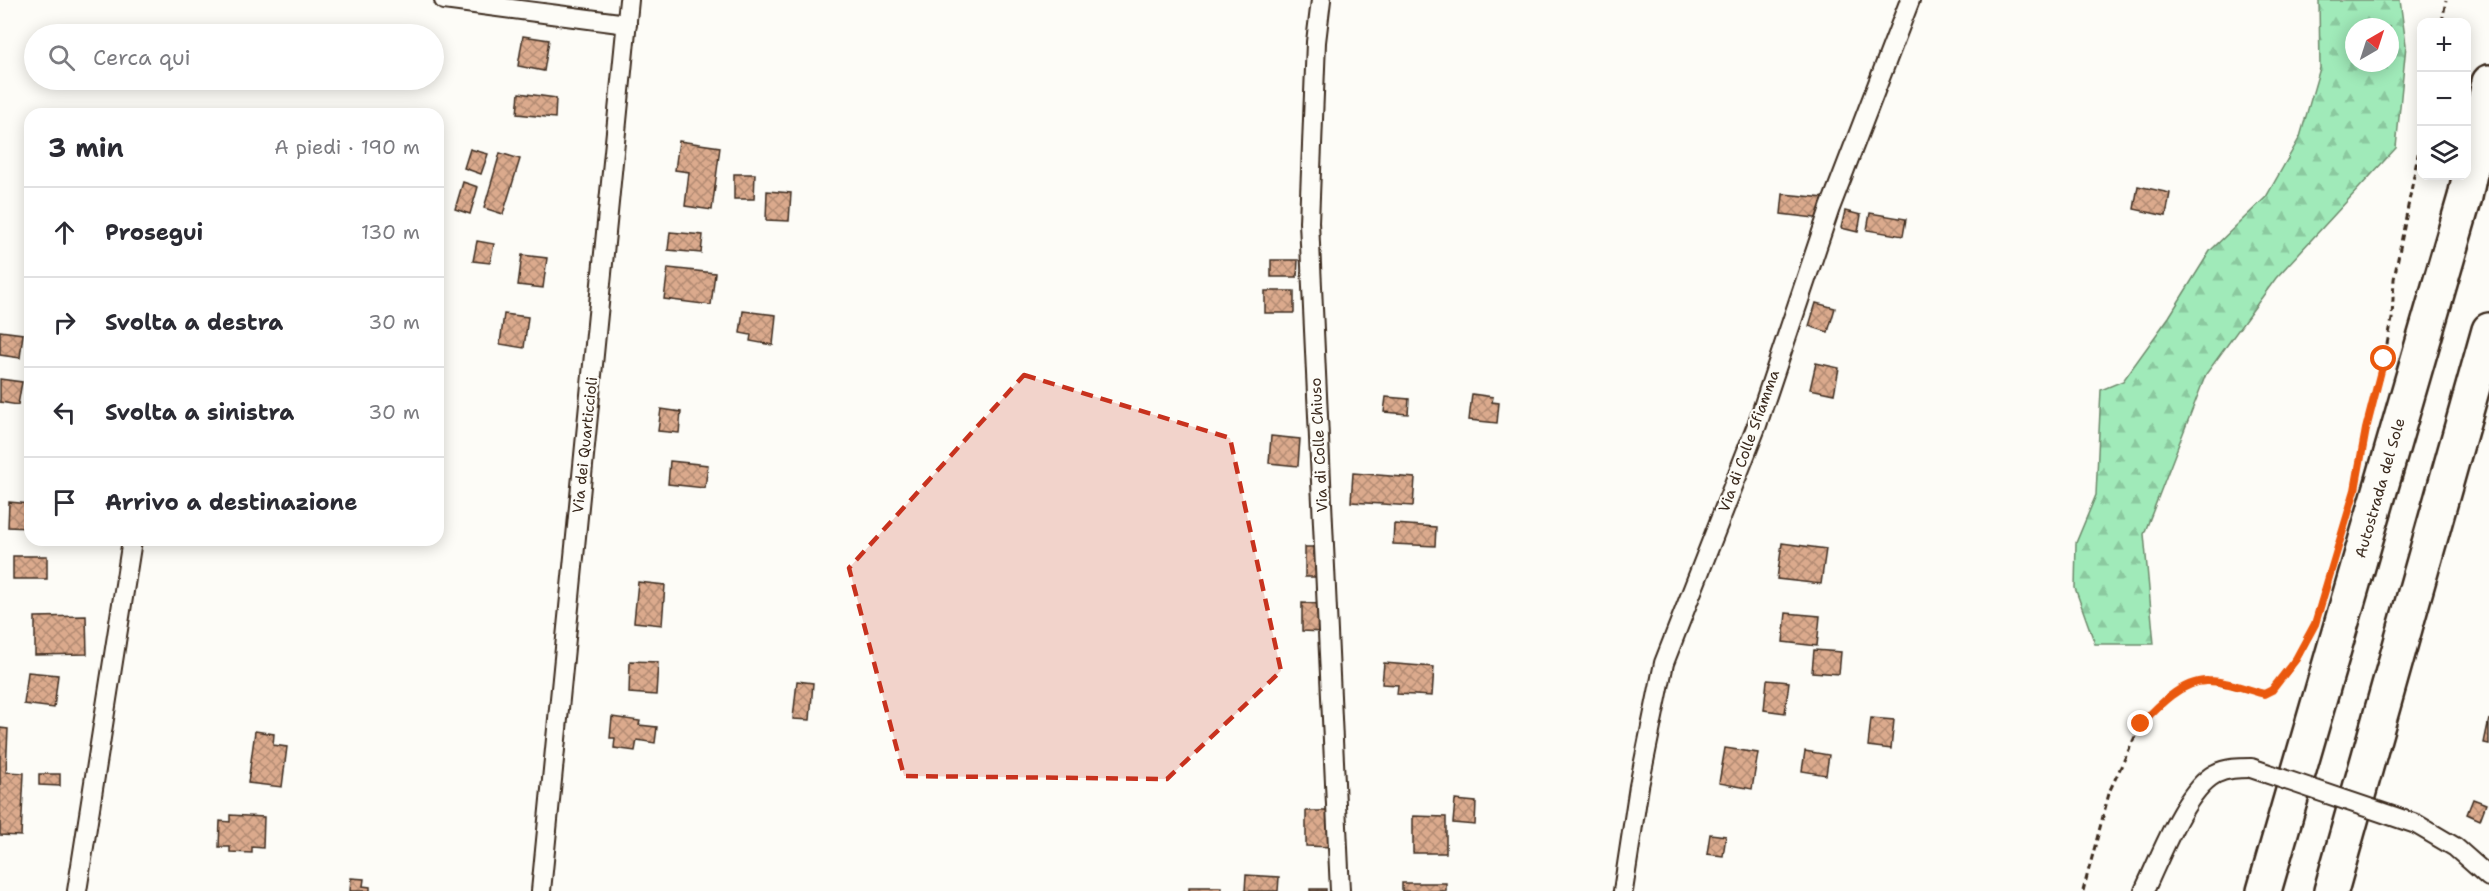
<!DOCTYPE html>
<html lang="it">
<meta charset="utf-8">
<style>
:root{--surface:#fff;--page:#f2f2f3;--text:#2b2b33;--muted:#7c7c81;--line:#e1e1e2}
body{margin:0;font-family:"Shantell Sans",sans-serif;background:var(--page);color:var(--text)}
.controls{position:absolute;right:18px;top:18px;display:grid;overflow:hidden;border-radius:12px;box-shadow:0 3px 15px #0003}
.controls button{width:54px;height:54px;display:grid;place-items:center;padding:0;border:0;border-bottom:2px solid var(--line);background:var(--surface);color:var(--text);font:30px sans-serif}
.compass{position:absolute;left:2345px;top:18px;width:54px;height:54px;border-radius:50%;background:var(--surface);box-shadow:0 3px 15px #0003;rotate:39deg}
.stop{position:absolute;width:18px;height:18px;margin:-14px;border:4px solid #ea580c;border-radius:50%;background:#fff}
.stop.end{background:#ea580c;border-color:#fff;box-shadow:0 2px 6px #0008}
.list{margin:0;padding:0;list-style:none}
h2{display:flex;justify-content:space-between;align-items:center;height:78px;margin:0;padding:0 24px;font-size:26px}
h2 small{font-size:20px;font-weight:400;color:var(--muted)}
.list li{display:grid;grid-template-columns:39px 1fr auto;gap:18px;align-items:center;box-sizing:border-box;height:90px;padding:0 24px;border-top:2px solid var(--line)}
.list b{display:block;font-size:22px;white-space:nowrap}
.list em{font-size:20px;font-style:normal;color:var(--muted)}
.icon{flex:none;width:33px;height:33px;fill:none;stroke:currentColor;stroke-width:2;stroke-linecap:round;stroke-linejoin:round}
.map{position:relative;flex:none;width:2489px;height:891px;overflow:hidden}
.search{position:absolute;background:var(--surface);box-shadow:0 3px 15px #0003;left:24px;top:24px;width:420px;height:66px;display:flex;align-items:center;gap:15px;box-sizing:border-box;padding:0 21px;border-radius:33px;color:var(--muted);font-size:22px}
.panel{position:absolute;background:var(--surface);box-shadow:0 3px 15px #0003;left:24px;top:108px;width:420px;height:438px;border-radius:18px}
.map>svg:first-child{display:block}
.forest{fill:url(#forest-firs);stroke:#6e8a6c;stroke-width:1.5;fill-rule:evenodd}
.building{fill:url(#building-cross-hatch);stroke:#3b2a1e;stroke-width:1.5}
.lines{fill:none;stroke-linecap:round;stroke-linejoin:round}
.minor-casing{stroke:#3b2a1e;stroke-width:22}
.motorway-casing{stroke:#3b2a1e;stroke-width:38}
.path{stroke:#3b2a1e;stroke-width:3;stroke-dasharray:6 4.5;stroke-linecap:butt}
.minor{stroke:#fdfcf7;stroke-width:18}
.motorway{stroke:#fdfcf7;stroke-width:33}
.minor-bridge-casing{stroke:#3b2a1e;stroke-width:22;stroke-linecap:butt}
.minor-bridge{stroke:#fdfcf7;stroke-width:18}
.route{stroke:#ea580c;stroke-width:8}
.marked{fill:#c8321e;fill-opacity:0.2;stroke:#c8321e;stroke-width:4.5;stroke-dasharray:12 8;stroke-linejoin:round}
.labels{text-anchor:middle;stroke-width:4.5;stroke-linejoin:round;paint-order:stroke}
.street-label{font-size:15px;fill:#3b2a1e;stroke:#fdfcf7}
</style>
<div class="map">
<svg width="2489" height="891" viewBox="0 0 2489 891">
<defs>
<pattern id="forest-firs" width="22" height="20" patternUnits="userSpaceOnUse" patternTransform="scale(1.5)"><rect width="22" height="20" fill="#a0eab9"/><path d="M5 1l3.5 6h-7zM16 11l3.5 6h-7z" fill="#8bc99f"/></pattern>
<pattern id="building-cross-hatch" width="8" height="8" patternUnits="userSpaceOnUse" patternTransform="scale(1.5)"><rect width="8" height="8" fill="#dbaa8d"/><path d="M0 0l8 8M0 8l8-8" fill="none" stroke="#b38b73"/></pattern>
</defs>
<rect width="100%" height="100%" fill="#fdfcf7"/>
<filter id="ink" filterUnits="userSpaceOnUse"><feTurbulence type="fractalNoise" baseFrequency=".0167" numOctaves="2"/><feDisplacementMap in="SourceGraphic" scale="12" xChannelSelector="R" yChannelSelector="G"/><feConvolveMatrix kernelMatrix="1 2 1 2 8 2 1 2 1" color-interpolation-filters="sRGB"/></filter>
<g filter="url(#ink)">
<path class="forest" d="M2319 0H2400L2406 45 2396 148 2276 278 2206 374 2144 534 2154 644H2095L2075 588 2076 543 2096 495 2101 390 2123 381 2169 317 2210 251 2266 197 2300 137 2320 68ZM2354 27H2390V63H2354Z"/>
<g class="building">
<polygon points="523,36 549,40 544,71 518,66"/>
<polygon points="519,93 556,98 555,118 517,114"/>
<polygon points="679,141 720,147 712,210 685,206 689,172 675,170"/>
<polygon points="470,149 488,154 481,174 464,168"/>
<polygon points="500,153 520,159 503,214 484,208"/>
<polygon points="734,174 755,174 754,199 734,199"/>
<polygon points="463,182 478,187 470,214 455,209"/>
<polygon points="2138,186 2170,193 2166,216 2134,209"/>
<polygon points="767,191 791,193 789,221 766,220"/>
<polygon points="1783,194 1825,198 1823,219 1781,214"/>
<polygon points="1845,211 1861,215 1858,232 1841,228"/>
<polygon points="1870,213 1906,219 1903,236 1867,230"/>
<polygon points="670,232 703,235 701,253 668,250"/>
<polygon points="477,241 494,244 490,263 473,261"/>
<polygon points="522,255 547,258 543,288 518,285"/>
<polygon points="1271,260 1298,260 1297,277 1271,277"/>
<polygon points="668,268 715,273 711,305 664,299"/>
<rect x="1265" y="291" width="29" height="22"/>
<polygon points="1816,303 1835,308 1828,332 1809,326"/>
<polygon points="743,311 776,315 773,345 750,341 751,335 740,333"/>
<polygon points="504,314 528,317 524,348 500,344"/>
<polygon points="0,331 23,334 20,358 0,355"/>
<polygon points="1816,363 1839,368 1834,394 1810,389"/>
<polygon points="0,379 22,382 18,405 0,402"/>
<polygon points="1472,394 1493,397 1492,402 1499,403 1497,423 1469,420"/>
<polygon points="1386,397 1409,399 1408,414 1384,412"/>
<polygon points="661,409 681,412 679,433 658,431"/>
<polygon points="1271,436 1300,439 1298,466 1269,463"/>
<polygon points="670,461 708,465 705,488 668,484"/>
<polygon points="1353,473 1415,478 1413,506 1351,502"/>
<polygon points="9,502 30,504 30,528 8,527"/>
<polygon points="1394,524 1436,527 1435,546 1393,544"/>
<polygon points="1782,543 1826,549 1821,584 1777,579"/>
<polygon points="1305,547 1313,547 1313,555 1321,556 1321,577 1305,577"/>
<rect x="13" y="556" width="34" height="23"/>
<polygon points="638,582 665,585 662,625 634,622"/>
<polygon points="1302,603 1324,604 1324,632 1302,631"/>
<polygon points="1786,613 1820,616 1817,646 1783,642"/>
<polygon points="86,616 87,654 35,655 35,617"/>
<polygon points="1814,650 1841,652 1839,674 1812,672"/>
<polygon points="630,661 658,662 656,695 629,693"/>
<polygon points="1384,663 1434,667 1432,696 1397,694 1398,685 1382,684"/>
<polygon points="28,672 58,675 54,708 24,704"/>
<polygon points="1767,680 1789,682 1785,713 1764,710"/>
<polygon points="797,681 813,683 810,720 793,719"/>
<polygon points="612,717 640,721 639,725 657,727 655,743 637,740 635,751 614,748 615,738 610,738"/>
<polygon points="1871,718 1894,720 1891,749 1868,746"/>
<polygon points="2489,719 2489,744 2484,743"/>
<polygon points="0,728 8,729 6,772 24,773 21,836 0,835"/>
<polygon points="255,731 274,734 273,745 287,747 282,787 248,783"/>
<polygon points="1725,748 1758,753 1752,789 1719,783"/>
<polygon points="1805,751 1829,755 1826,775 1802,771"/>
<polygon points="39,774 60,774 60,786 39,785"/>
<polygon points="2473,799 2486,804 2480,820 2467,814"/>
<polygon points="1455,800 1476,802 1475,825 1453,823"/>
<polygon points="1306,811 1333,811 1333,847 1306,846"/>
<polygon points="230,815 264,817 263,848 252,847 252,853 230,852 230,847 219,847 220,821 230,822"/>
<polygon points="1413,816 1446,817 1446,853 1413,853"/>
<polygon points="1710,834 1726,836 1723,856 1707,854"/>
<polygon points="1246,875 1279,877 1278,891 1245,891"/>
<polygon points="351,878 364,879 363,886 370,887 370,891 350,891"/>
<rect x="1402" y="883" width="44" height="8"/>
<rect x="1189" y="887" width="32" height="4"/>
<rect x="1310" y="889" width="16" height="2"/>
</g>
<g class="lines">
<defs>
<g id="minor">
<polyline points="444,0 627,24"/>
<polyline points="1321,0 1316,42 1309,222 1340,891"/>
<polyline points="2416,824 2455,847 2489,877"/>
<polyline points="77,891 132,540"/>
<polyline points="541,891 629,0"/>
<polyline points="1623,891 1639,786 1664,663 1757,425 1830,208 1910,0"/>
<path d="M2144 891C2159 860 2185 790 2215 774 2227 768 2238 768 2251 768"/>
</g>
<g id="motorway">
<polyline points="2264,891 2465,197 2489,82"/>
<polyline points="2331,891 2489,330"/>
</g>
</defs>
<use href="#minor" class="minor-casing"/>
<use href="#motorway" class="motorway-casing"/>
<g class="path">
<polyline points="2442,22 2446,0"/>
<polyline points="2359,467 2366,429 2384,359 2392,319 2394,279 2422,134"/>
<path d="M2083 891 2110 790 2141 724 2155 709 2178 691 2198 682 2209 681 2264 694C2281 686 2302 652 2310 635"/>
</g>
<use href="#minor" class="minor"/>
<use href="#motorway" class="motorway"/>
<defs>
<polyline id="minor-bridge" points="2251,768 2416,824"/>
</defs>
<use href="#minor-bridge" class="minor-bridge-casing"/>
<use href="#minor-bridge" class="minor-bridge"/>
</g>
</g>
<g class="lines" filter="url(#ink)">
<path class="route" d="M2141 724C2157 707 2182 680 2208 681 2226 681 2246 689 2264 694L2272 690 2296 659 2315 624 2355 490 2366 429 2384 359"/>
</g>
<path class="marked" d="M1024 375 1230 438 1281 671 1167 779 904 776 849 568Z"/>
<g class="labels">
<g class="street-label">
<text transform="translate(1749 441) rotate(-70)" y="5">Via di Colle Sfiamma</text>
<text transform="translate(585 445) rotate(-84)" y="5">Via dei Quarticcioli</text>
<text transform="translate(1319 445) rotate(-93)" y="5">Via di Colle Chiuso</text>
<text transform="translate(2380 488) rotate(-74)" y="5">Autostrada del Sole</text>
</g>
</g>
</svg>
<div class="controls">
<button>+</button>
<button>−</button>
<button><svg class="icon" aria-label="layers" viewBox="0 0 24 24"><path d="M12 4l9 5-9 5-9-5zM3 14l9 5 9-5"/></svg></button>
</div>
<svg class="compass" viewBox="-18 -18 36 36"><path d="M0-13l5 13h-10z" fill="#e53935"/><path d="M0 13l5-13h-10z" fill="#7c7c81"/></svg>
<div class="stop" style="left:2384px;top:359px"></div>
<div class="stop end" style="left:2141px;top:724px"></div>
<div class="search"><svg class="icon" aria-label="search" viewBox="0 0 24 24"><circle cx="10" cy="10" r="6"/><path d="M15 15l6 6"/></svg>Cerca qui</div>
<section class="panel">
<h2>3 min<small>A piedi · 190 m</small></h2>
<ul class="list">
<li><svg class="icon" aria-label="ahead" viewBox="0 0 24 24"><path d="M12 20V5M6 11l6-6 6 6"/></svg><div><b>Prosegui</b></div><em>130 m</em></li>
<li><svg class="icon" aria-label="right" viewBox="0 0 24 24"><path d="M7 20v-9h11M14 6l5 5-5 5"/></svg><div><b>Svolta a destra</b></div><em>30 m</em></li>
<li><svg class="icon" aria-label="left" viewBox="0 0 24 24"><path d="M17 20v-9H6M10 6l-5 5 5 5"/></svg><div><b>Svolta a sinistra</b></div><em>30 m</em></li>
<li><svg class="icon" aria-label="arrive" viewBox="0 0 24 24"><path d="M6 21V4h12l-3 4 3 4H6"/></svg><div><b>Arrivo a destinazione</b></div></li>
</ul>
</section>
</div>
